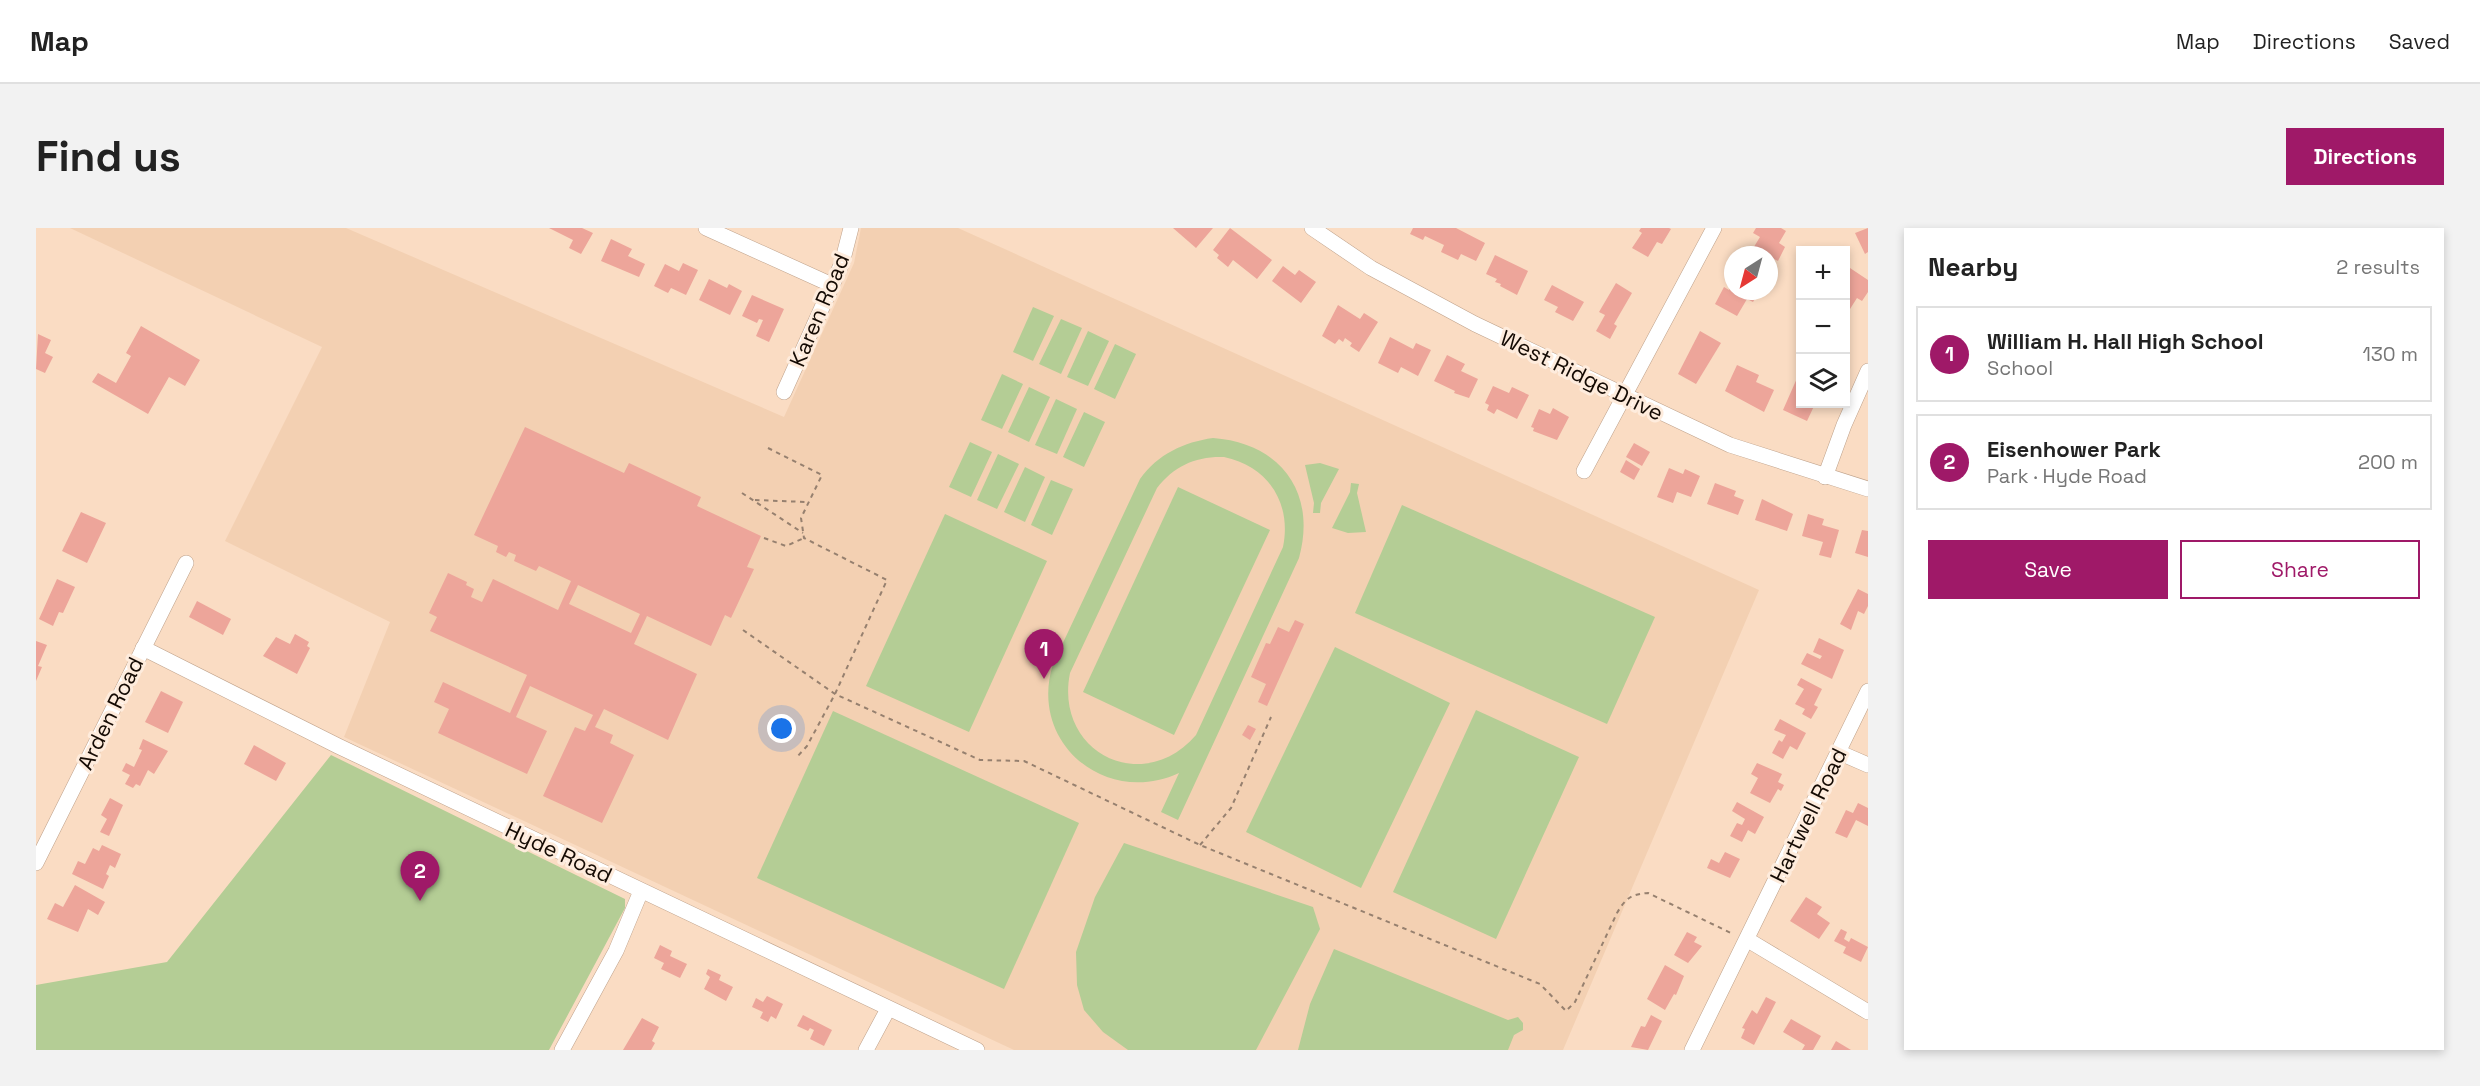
<!DOCTYPE html>
<meta charset="utf-8">
<style>
:root{--surface:#fff;--page:#f2f2f2;--text:#222;--muted:#767676;--line:#e0e0e0;--accent:#9f1968}
body{margin:0;font-family:"Space Grotesk",sans-serif;background:var(--page);color:var(--text)}
.controls{position:absolute;right:18px;top:18px;display:grid;overflow:hidden;border-radius:0px;box-shadow:0 3px 9px #0003}
.controls button{width:54px;height:54px;display:grid;place-items:center;padding:0;border:0;border-bottom:2px solid var(--line);background:var(--surface);color:var(--text);font:30px sans-serif}
.compass{position:absolute;left:1688px;top:18px;width:54px;height:54px;border-radius:50%;background:var(--surface);box-shadow:0 3px 9px #0003;rotate:216deg}
.you{position:absolute;left:746px;top:501px;width:21px;height:21px;margin:-15px;border:4px solid #fff;border-radius:50%;background:#1a73e8;box-shadow:0 0 0 9px #1a73e833}
.badge{display:grid;place-items:center;width:39px;height:39px;border-radius:50%;background:var(--accent);color:#fff;font-size:20px;font-weight:700}
.pin{position:absolute;translate:-50% -50px;filter:drop-shadow(0 2px 3px #0008)}
.pin::after{content:'';position:absolute;top:32px;width:21px;height:18px;background:inherit;clip-path:polygon(0 0,100% 0,50% 100%)}
.list{margin:0;padding:0;list-style:none}
h2{display:flex;justify-content:space-between;align-items:center;height:78px;margin:0;padding:0 24px;font-size:26px}
h2 small{font-size:20px;font-weight:400;color:var(--muted)}
.list li{display:grid;grid-template-columns:39px 1fr auto;gap:18px;align-items:center;box-sizing:border-box;height:96px;margin:0 12px 12px;padding:0 12px;border:2px solid var(--line);border-radius:0px}
.list b{display:block;font-size:22px;white-space:nowrap}
.list p{margin:0;font-size:20px;white-space:nowrap;color:var(--muted)}
.list em{font-size:20px;font-style:normal;color:var(--muted)}
.actions{display:flex;gap:12px;padding:18px 24px}
.actions a{flex:1;padding:14px 0;border:2px solid var(--accent);border-radius:0px;text-align:center;font-size:21px;color:var(--accent)}
.actions .main{background:var(--accent);color:#fff}
.icon{flex:none;width:33px;height:33px;fill:none;stroke:currentColor;stroke-width:2;stroke-linecap:round;stroke-linejoin:round}
.map{position:relative;flex:none;width:1832px;height:822px;overflow:hidden;border-radius:0px}
header{display:flex;align-items:center;gap:36px;box-sizing:border-box;height:84px;padding:0 30px;background:var(--surface);border-bottom:2px solid var(--line)}
header strong{font-size:28px}
nav{display:flex;gap:33px;margin-inline-start:auto;font-size:21px}
.intro{display:flex;align-items:center;justify-content:space-between;box-sizing:border-box;height:144px;padding:0 36px}
h1{margin:0;font-size:42px}
.button{padding:15px 27px;border-radius:0px;background:var(--accent);color:#fff;font-size:21px;font-weight:700}
main{display:flex;gap:36px;padding:0 36px}
aside{flex:1;background:var(--surface);border-radius:0px;box-shadow:0 3px 9px #0003}
.map>svg:first-child{display:block}
.built{fill:#f3d0b2}
.green{fill:#b4cd95;fill-rule:evenodd}
.building{fill:#eda59a;fill-rule:evenodd}
.lines{fill:none;stroke-linecap:round;stroke-linejoin:round}
.street-casing{stroke:#bea18a;stroke-width:16}
.path{stroke:#96806f;stroke-width:2;stroke-dasharray:4.5 4.5;stroke-linecap:butt}
.street{stroke:#fff;stroke-width:15}
.labels{text-anchor:middle;stroke-width:6;stroke-linejoin:round;paint-order:stroke}
.street-label{font-size:22px;fill:#140a03;stroke:#feecdd}
</style>
<header>
<strong>Map</strong>
<nav><a>Map</a><a>Directions</a><a>Saved</a></nav>
</header>
<div class="intro"><h1>Find us</h1><a class="button">Directions</a></div>
<main>
<div class="map">
<svg width="1832" height="822" viewBox="0 0 1832 822">
<rect width="100%" height="100%" fill="#fadcc3"/>
<polygon class="built" points="34,0 310,0 748,189 818,35 825,0 922,0 1723,362 1527,822 978,822 308,509 354,394 189,313 286,119"/>
<g class="green">
<polygon points="997,79 1018,88 997,133 977,124"/>
<polygon points="1025,91 1046,100 1025,146 1003,136"/>
<polygon points="1052,103 1073,113 1052,158 1031,149"/>
<polygon points="1079,116 1100,126 1079,171 1058,161"/>
<polygon points="966,146 987,156 966,201 945,192"/>
<polygon points="993,159 1014,169 993,214 972,204"/>
<polygon points="1020,171 1041,181 1021,226 999,217"/>
<polygon points="1048,184 1069,194 1048,239 1027,229"/>
<path d="M1177 210C1245 215 1281 265 1263 330L1142 592 1125 584 1143 545C1070 579 992 515 1017 436L1104 251C1122 226 1148 214 1177 210ZM1188 229C1232 238 1256 275 1247 319L1160 507C1107 569 1018 524 1034 445L1121 260C1138 238 1160 228 1188 229Z"/>
<polygon points="934,214 956,224 935,269 913,259"/>
<polygon points="962,226 983,236 961,281 941,272"/>
<polygon points="1284,235 1303,241 1285,275 1284,285 1277,285 1278,275 1269,237"/>
<polygon points="989,239 1009,249 989,294 968,284"/>
<polygon points="1015,252 1037,261 1016,307 995,297"/>
<polygon points="1315,255 1323,256 1321,265 1330,304 1312,305 1296,300 1314,264"/>
<polygon points="1142,259 1234,302 1138,507 1047,464"/>
<polygon points="1366,277 1619,389 1571,496 1319,385"/>
<polygon points="909,286 1011,333 933,504 830,458"/>
<polygon points="1299,419 1414,475 1325,660 1210,604"/>
<polygon points="1440,482 1543,529 1460,711 1357,664"/>
<polygon points="797,483 1043,595 968,761 721,650"/>
<polygon points="295,527 589,671 589,680 513,822 0,822 0,757 131,734"/>
<polygon points="1088,615 1277,679 1284,701 1220,822 1092,822 1067,804 1048,782 1041,757 1040,724 1059,669"/>
<polygon points="1298,721 1472,792 1482,789 1487,795 1487,802 1478,807 1472,822 1262,822 1274,776"/>
</g>
<g class="building">
<polygon points="513,0 546,0 557,5 545,26 533,20 537,12"/>
<polygon points="1137,0 1177,0 1160,20"/>
<polygon points="1194,0 1236,32 1221,51 1197,32 1192,39 1181,30 1183,27 1177,22"/>
<polygon points="1377,0 1420,0 1449,15 1440,33 1425,26 1422,32 1405,24 1408,17 1389,8 1387,12 1374,6"/>
<polygon points="1605,0 1633,0 1635,1 1626,16 1621,14 1612,29 1596,20 1606,5 1603,3"/>
<polygon points="1720,0 1745,0 1750,3 1743,15 1749,19 1742,33 1736,30 1733,36 1733,27 1713,27 1724,9 1717,5"/>
<polygon points="1832,0 1832,24 1829,26 1819,5"/>
<polygon points="575,11 596,21 592,28 609,36 603,49 565,33"/>
<polygon points="1459,27 1492,43 1481,67 1464,58 1465,56 1459,54 1461,51 1450,46"/>
<polygon points="647,35 662,42 650,67 635,60 632,65 618,58 629,36 643,43"/>
<polygon points="1247,38 1259,47 1263,42 1280,54 1265,75 1236,53"/>
<polygon points="1811,38 1832,52 1832,64 1826,73 1821,70 1814,81 1810,78"/>
<polygon points="673,51 691,60 693,56 706,63 694,87 663,72"/>
<polygon points="1580,55 1596,65 1578,96 1581,98 1574,111 1560,103 1569,87 1563,84"/>
<polygon points="1697,55 1697,63 1723,63 1717,74 1711,71 1701,88 1679,76 1688,59 1693,62"/>
<polygon points="1516,57 1548,74 1537,93 1519,84 1522,79 1508,72"/>
<polygon points="716,67 748,81 733,114 720,108 727,92 723,91 721,95 706,88"/>
<polygon points="1302,77 1324,91 1328,85 1342,94 1323,124 1314,118 1316,115 1309,110 1307,114 1303,111 1299,116 1286,108"/>
<polygon points="105,98 164,132 149,158 133,149 112,186 56,154 62,145 80,155 95,128 90,125"/>
<polygon points="1664,103 1685,115 1660,156 1642,146"/>
<polygon points="2,106 15,112 9,125 17,129 9,145 0,141"/>
<polygon points="1354,109 1377,121 1380,115 1395,122 1382,148 1365,139 1362,145 1342,135"/>
<polygon points="1411,127 1429,136 1425,143 1442,151 1433,170 1418,165 1419,163 1398,153"/>
<polygon points="1701,137 1723,147 1720,154 1738,162 1728,184 1689,163"/>
<polygon points="1762,148 1764,149 1764,176 1779,176 1771,193 1747,182"/>
<polygon points="1457,158 1473,165 1476,159 1493,167 1481,191 1461,181 1458,186 1451,182 1453,177 1449,175"/>
<polygon points="1517,180 1533,189 1521,212 1497,203 1498,200 1495,199 1503,181 1514,186"/>
<path d="M489 199 588 245 593 235 665 269 661 278 725 308 711 339 718 341 695 390 689 387 675 418 611 388 598 416 661 446 632 512 568 481 559 499 577 507 574 515 598 527 566 595 507 568 539 499 549 503 557 487 494 458 480 489 511 503 491 546 402 505 413 481 398 474 407 454 474 485 491 447 394 403 401 389 393 385 412 345 431 354 430 357 438 361 435 369 446 374 457 351 522 382 535 353 503 338 500 343 478 333 480 327 473 324 470 329 460 324 462 318 438 307ZM542 357 604 386 595 405 533 376Z"/>
<polygon points="1598,215 1614,224 1606,238 1590,229"/>
<polygon points="1590,232 1604,241 1598,252 1584,244"/>
<polygon points="1633,240 1647,246 1649,241 1664,248 1655,269 1641,264 1637,275 1621,269"/>
<polygon points="1679,255 1700,263 1698,268 1708,272 1702,287 1671,276"/>
<polygon points="1726,271 1757,286 1751,303 1719,292"/>
<polygon points="45,284 70,295 51,335 26,323"/>
<polygon points="1772,286 1788,291 1786,297 1803,302 1795,330 1783,327 1787,314 1766,308"/>
<polygon points="1826,302 1832,303 1832,329 1819,325"/>
<polygon points="21,351 39,359 27,385 23,384 17,398 3,391"/>
<polygon points="1822,361 1832,366 1832,378 1828,386 1822,383 1815,402 1804,396"/>
<polygon points="161,373 195,391 187,407 153,389"/>
<polygon points="1259,392 1268,396 1231,478 1222,474 1230,456 1215,449 1230,415 1234,416 1242,399 1253,404"/>
<polygon points="259,406 273,414 271,418 274,420 261,446 227,428 240,409 254,416"/>
<polygon points="1783,410 1808,422 1796,451 1765,436 1771,425 1784,431 1786,428 1777,424"/>
<polygon points="0,413 11,417 2,438 6,439 0,453"/>
<polygon points="1765,450 1786,461 1778,477 1782,479 1775,491 1766,486 1769,481 1759,476 1768,461 1761,457"/>
<polygon points="125,463 147,474 132,505 109,494"/>
<polygon points="1744,491 1770,505 1761,522 1754,518 1747,531 1736,525 1743,512 1746,514 1750,507 1738,502"/>
<polygon points="1212,497 1220,501 1214,512 1206,507"/>
<polygon points="107,511 132,523 118,546 112,542 104,558 100,556 97,560 89,556 94,547 86,543 90,535 98,539 106,522 103,521"/>
<polygon points="218,517 250,535 240,553 208,536"/>
<polygon points="1721,535 1746,546 1742,554 1748,557 1745,563 1742,561 1734,575 1714,565 1722,550 1715,546"/>
<polygon points="74,570 87,577 73,608 64,604 71,591 65,587"/>
<polygon points="1701,574 1728,589 1719,606 1712,602 1706,614 1694,608 1701,595 1706,597 1709,591 1696,583"/>
<polygon points="1822,575 1832,580 1832,598 1820,592 1811,610 1799,605 1810,582 1817,585"/>
<polygon points="66,617 85,626 79,640 74,637 70,646 73,648 67,661 36,646 42,633 49,636 57,620 63,623"/>
<polygon points="1689,624 1704,631 1694,650 1671,640 1675,631 1683,635"/>
<polygon points="39,657 69,674 62,687 52,681 42,704 11,691 19,675 27,679"/>
<polygon points="1770,669 1786,679 1781,686 1794,695 1783,711 1754,693"/>
<polygon points="1805,701 1811,704 1808,711 1813,714 1815,710 1832,719 1825,734 1807,725 1810,719 1798,713"/>
<polygon points="1651,704 1661,709 1658,714 1666,718 1652,735 1638,727"/>
<polygon points="624,717 636,723 634,728 651,736 644,750 625,741 628,735 618,730"/>
<polygon points="1629,737 1648,748 1640,767 1638,766 1629,782 1611,771"/>
<polygon points="672,741 685,747 683,752 697,759 690,773 668,761 674,749 670,746"/>
<polygon points="731,768 747,776 740,791 735,788 732,794 724,790 727,784 716,779 720,770 727,774"/>
<polygon points="1730,769 1740,774 1718,817 1705,810 1709,801 1706,800 1716,782 1721,786"/>
<polygon points="767,787 796,802 788,818 774,811 778,802 774,800 772,803 761,798"/>
<polygon points="1615,787 1626,793 1612,822 1595,819 1605,798 1609,799"/>
<polygon points="606,790 623,799 616,813 619,815 615,822 587,822"/>
<polygon points="1755,791 1785,808 1777,822 1766,822 1769,817 1747,804"/>
<polygon points="1800,813 1815,822 1795,822"/>
</g>
<g class="lines">
<defs>
<g id="street">
<polyline points="670,0 796,57"/>
<polyline points="1276,0 1335,40 1439,96 1694,217 1832,261"/>
<polyline points="748,164 806,35 815,0"/>
<polyline points="1548,243 1678,0"/>
<polyline points="1789,249 1808,197 1832,143"/>
<polyline points="107,420 302,518 941,822"/>
<polyline points="1802,524 1832,537"/>
<polyline points="0,635 150,335"/>
<polyline points="1712,712 1832,784"/>
<polyline points="526,822 580,723 605,663"/>
<polyline points="830,822 852,781"/>
<polyline points="1656,822 1832,463"/>
</g>
</defs>
<use href="#street" class="street-casing"/>
<g class="path">
<polyline points="732,220 786,247 765,290 768,310 851,352 799,466 771,518 760,530"/>
<polyline points="706,265 767,305"/>
<polyline points="719,272 770,274"/>
<polyline points="728,310 750,318 768,310"/>
<path d="M707 402 799 466 944 532 988 533 1164 617 1504 756 1530 783 1539 774 1581 685C1589 671 1595 666 1612 665L1697 706"/>
<polyline points="1164,617 1195,580 1235,489"/>
</g>
<use href="#street" class="street"/>
</g>
<g class="labels">
<g class="street-label">
<text transform="translate(783 82) rotate(-67)" y="8">Karen Road</text>
<text transform="translate(1546 147) rotate(26)" y="8">West Ridge Drive</text>
<text transform="translate(74 485) rotate(-64)" y="8">Arden Road</text>
<text transform="translate(1772 587) rotate(-64)" y="8">Hartwell Road</text>
<text transform="translate(523 624) rotate(25)" y="8">Hyde Road</text>
</g>
</g>
</svg>
<div class="controls">
<button>+</button>
<button>−</button>
<button><svg class="icon" aria-label="layers" viewBox="0 0 24 24"><path d="M12 4l9 5-9 5-9-5zM3 14l9 5 9-5"/></svg></button>
</div>
<svg class="compass" viewBox="-18 -18 36 36"><path d="M0-13l5 13h-10z" fill="#e53935"/><path d="M0 13l5-13h-10z" fill="#767676"/></svg>
<div class="you"></div>
<div class="pin badge" style="left:1008px;top:451px">1</div>
<div class="pin badge" style="left:384px;top:673px">2</div>
</div>
<aside>
<h2>Nearby<small>2 results</small></h2>
<ul class="list">
<li><span class="badge">1</span><div><b>William H. Hall High School</b><p>School</p></div><em>130 m</em></li>
<li><span class="badge">2</span><div><b>Eisenhower Park</b><p>Park · Hyde Road</p></div><em>200 m</em></li>
</ul>
<div class="actions"><a class="main">Save</a><a>Share</a></div>
</aside>
</main>
